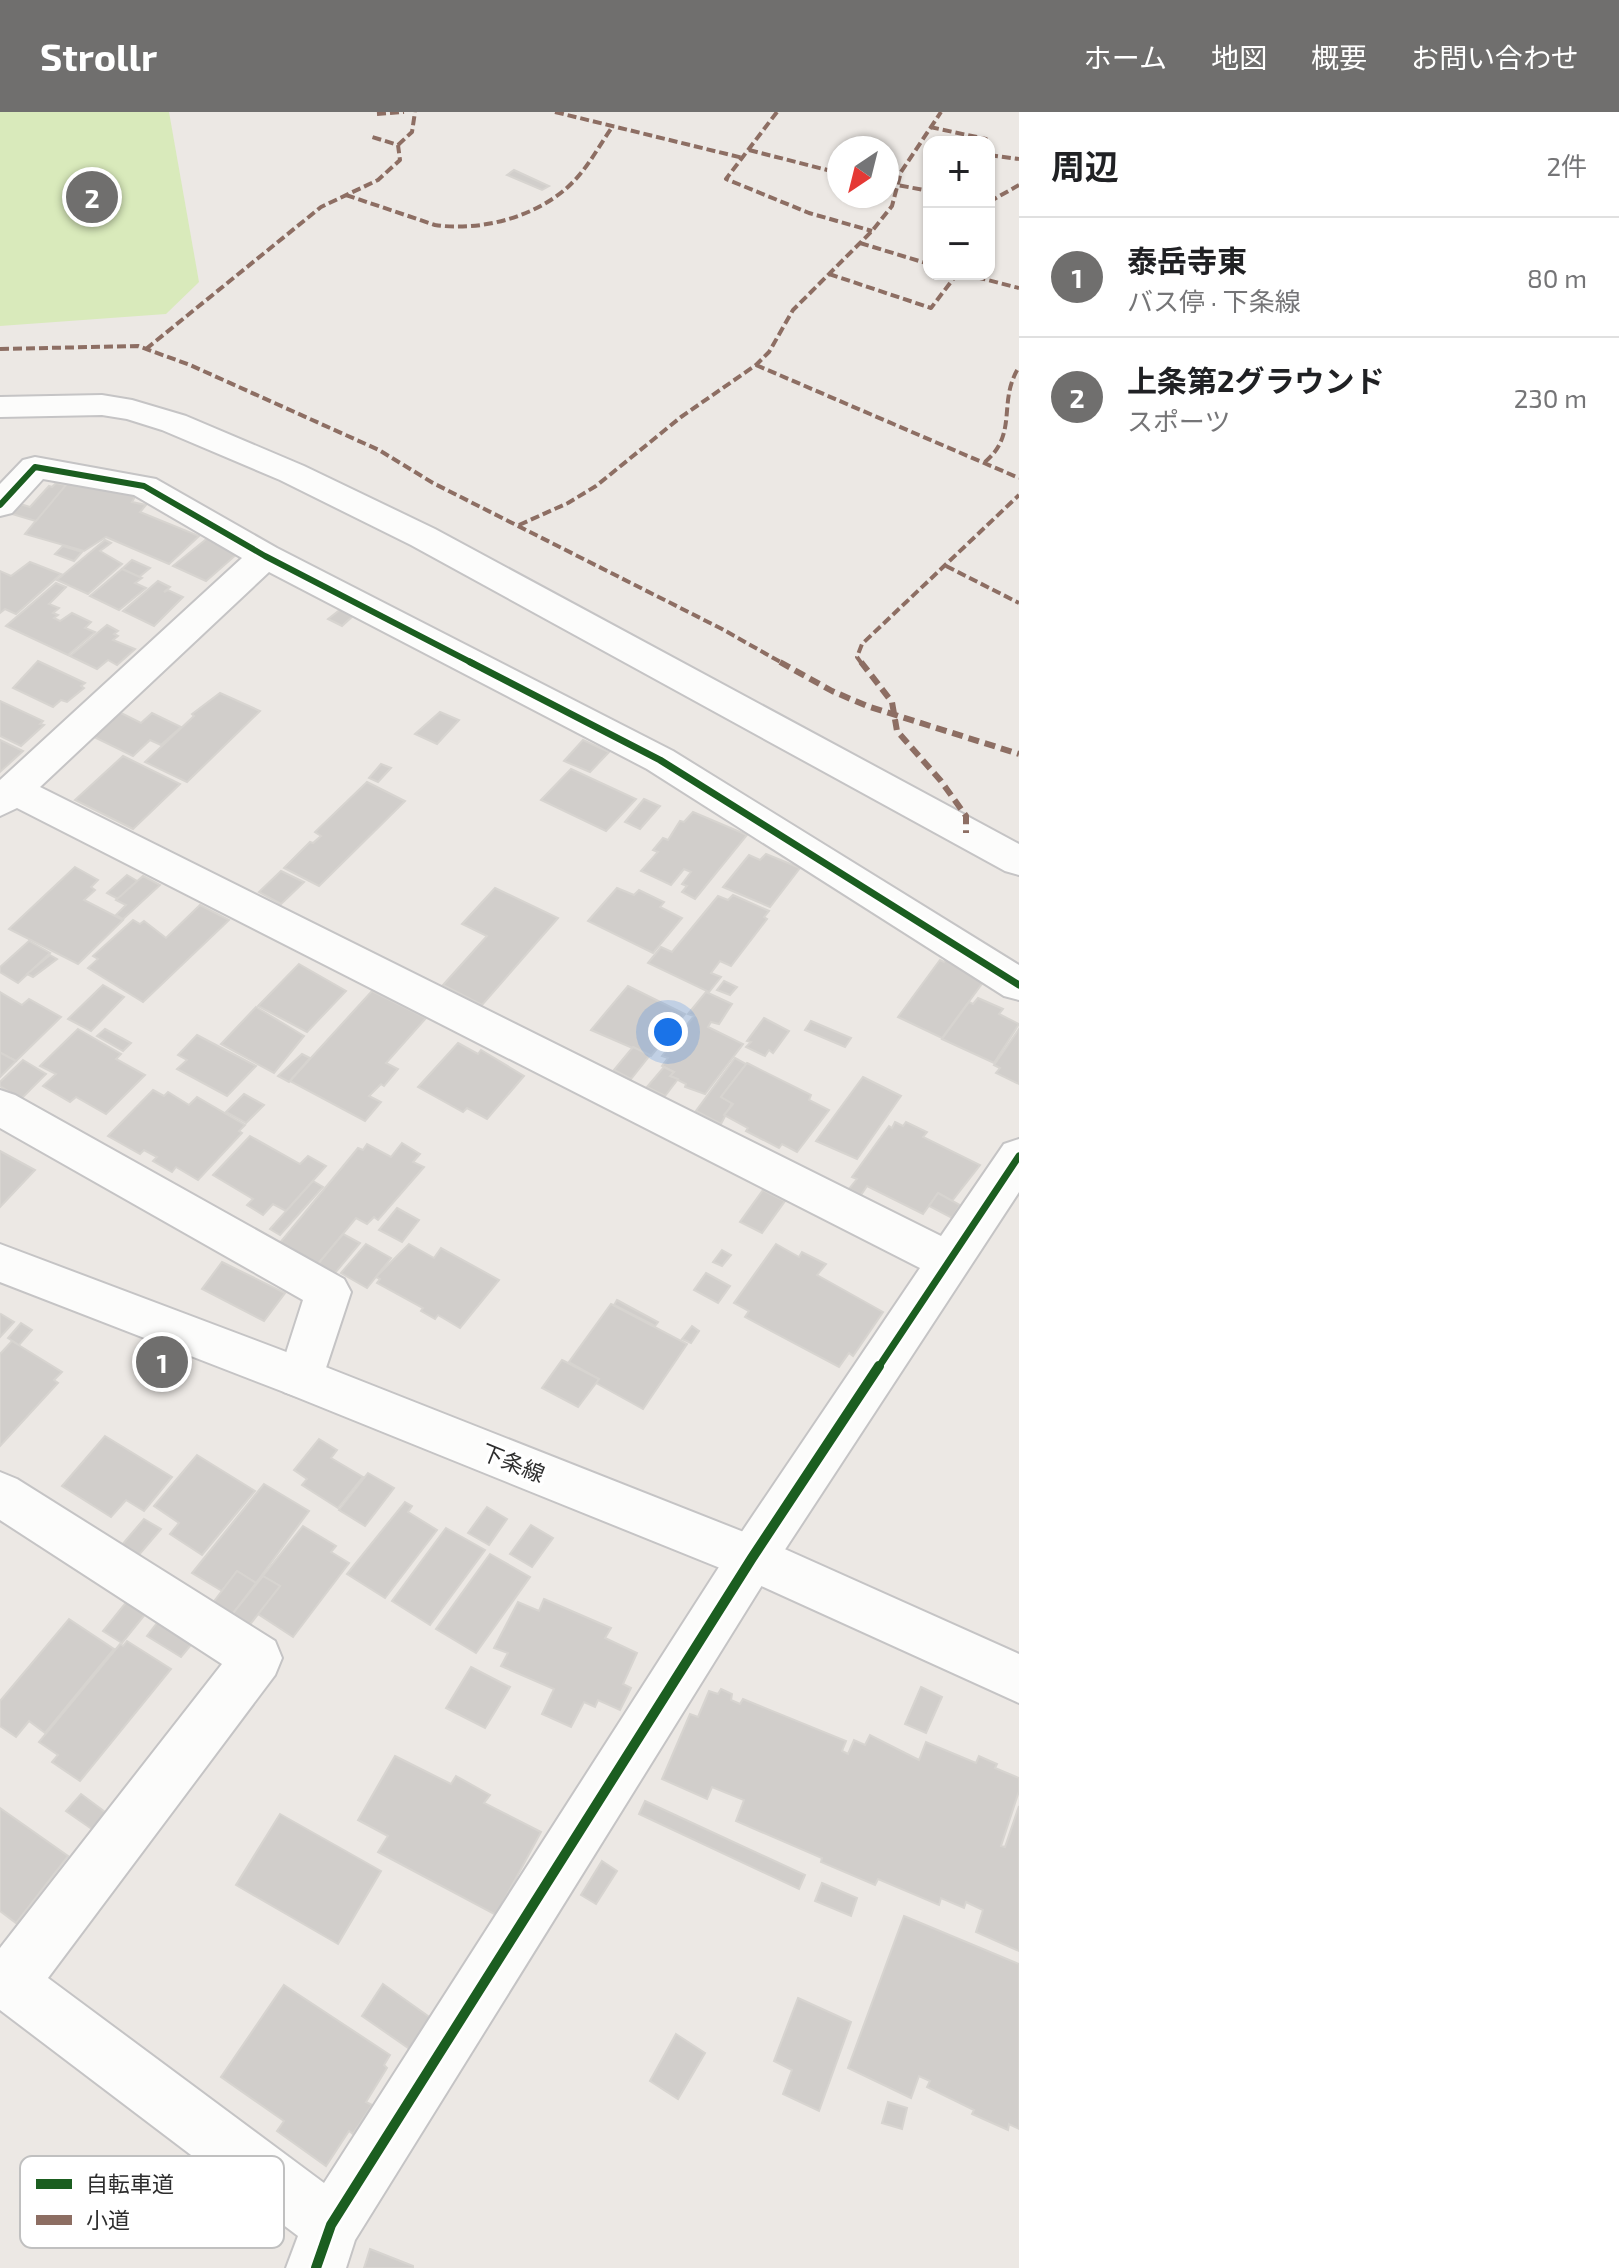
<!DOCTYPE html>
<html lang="ja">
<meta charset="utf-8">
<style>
:root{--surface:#fff;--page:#f6f6f6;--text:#202124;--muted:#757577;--line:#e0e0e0;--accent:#706f6e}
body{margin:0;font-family:"Exo 2","Noto Sans JP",sans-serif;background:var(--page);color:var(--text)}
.controls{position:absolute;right:24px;top:24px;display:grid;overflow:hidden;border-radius:16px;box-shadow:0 2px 6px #0004}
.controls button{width:72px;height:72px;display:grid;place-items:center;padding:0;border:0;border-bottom:2px solid var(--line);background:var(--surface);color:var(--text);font:40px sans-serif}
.compass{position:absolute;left:827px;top:24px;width:72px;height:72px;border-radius:50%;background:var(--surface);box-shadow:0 2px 6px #0004;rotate:215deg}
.you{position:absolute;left:668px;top:920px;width:28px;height:28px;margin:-20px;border:6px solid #fff;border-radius:50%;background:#1a73e8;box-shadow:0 0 0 12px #1a73e833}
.badge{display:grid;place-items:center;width:52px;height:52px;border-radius:50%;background:var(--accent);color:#fff;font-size:26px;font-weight:700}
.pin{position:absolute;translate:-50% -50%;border:4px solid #fff;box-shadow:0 2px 8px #0006}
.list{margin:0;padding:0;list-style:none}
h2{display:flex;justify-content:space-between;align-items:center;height:104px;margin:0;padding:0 32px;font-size:34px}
h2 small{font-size:26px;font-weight:400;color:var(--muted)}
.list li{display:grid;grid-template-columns:52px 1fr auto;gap:24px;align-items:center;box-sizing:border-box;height:120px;padding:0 32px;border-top:2px solid var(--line)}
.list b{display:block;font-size:30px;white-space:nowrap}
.list p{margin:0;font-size:26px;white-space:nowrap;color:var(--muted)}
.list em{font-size:26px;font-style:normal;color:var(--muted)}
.map{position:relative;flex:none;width:1019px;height:2156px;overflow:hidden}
header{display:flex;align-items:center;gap:48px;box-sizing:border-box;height:112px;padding:0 40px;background:var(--accent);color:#fff}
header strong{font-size:38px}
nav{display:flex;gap:44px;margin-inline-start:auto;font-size:28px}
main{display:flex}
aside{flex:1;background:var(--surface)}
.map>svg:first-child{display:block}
.pitch{fill:#d9eabb}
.building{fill:#d1cecb;stroke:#d7d4d0;stroke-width:2}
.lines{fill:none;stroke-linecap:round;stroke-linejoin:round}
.minor-casing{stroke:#c5c4c5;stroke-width:4}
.tertiary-casing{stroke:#c5c4c5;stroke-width:4}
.minor{fill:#fcfcfb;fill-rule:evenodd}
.tertiary{fill:#fcfcfb;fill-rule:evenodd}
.quiet-far1{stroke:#8d6e63;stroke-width:4;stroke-dasharray:9 4;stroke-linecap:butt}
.quiet{stroke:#8d6e63;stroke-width:6;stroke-dasharray:11 6;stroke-linecap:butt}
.cycleway-far2-casing{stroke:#fff;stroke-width:10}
.cycleway-far1-casing{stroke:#fff;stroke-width:12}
.cycleway-casing{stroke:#fff;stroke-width:15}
.cycleway-far2{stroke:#1b5e20;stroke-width:6}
.cycleway-far1{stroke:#1b5e20;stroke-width:7}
.cycleway{stroke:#1b5e20;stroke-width:10}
.labels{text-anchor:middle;stroke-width:7;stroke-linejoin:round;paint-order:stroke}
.street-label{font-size:22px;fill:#2e2e2e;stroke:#fff}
.key{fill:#fff;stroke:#c0c0c0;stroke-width:2}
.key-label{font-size:22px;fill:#2e2e2e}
</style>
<header>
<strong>Strollr</strong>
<nav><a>ホーム</a><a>地図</a><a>概要</a><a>お問い合わせ</a></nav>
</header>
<main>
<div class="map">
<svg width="1019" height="2156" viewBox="0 0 1019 2156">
<rect width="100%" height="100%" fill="#ece8e4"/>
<polygon class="pitch" points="0,0 169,0 199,170 166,202 0,214"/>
<g class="building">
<polygon points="514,58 549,74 542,78 507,63"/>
<polygon points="69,368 136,383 132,390 146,393 140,400 199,424 169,452 106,425 84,439 25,422"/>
<polygon points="56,371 66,373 36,409 12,402 20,392 30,395 49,374 52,375"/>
<polygon points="209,425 237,442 206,469 173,454"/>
<polygon points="105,428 111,431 100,439 122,452 88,482 57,468"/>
<polygon points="63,434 82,440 74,449 55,442"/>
<polygon points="132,448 150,456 139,465 122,457"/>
<polygon points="30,450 61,462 16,502 5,497 0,501 0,459 11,464"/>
<polygon points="122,457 142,466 135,471 146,476 119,498 90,484"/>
<polygon points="158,469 170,475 164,480 168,478 183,485 154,514 123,499"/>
<polygon points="56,471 66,475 49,492 59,496 53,501 58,503 54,506 60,509 72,501 91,510 85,516 95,520 68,543 6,514"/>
<polygon points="341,497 354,503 342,514 328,507"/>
<polygon points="107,513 118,519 114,522 118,524 113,528 135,537 117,553 108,548 97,557 70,544"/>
<polygon points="38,549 85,571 81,574 84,576 67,590 61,588 53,595 13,576"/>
<polygon points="220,581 260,599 187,670 145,650 194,604 192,602"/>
<polygon points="0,589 43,609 40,612 44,613 21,634 0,624"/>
<polygon points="119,600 141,611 152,601 181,615 161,633 150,628 133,644 92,624"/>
<polygon points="440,600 459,608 437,632 415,622"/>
<polygon points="0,628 23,639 0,660"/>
<polygon points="583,628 609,640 590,660 564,649"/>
<polygon points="123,644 180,672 133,717 75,688"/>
<polygon points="381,652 391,656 378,670 369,666"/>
<polygon points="571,657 636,687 606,719 541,688"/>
<polygon points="367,670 405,689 319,774 284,756 310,730 313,731 321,724 315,720"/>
<polygon points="644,687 660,694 640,717 625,710"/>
<polygon points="693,700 747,723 695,787 682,780 687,774 682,772 691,760 684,757 671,773 641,759 658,740 653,738 663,726 668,728 680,709 684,710"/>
<polygon points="766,742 800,756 770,795 723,775 749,743 760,748"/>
<polygon points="75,755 98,768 91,775 95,778 84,788 123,808 78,852 9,817"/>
<polygon points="281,759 304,770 281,792 259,780"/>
<polygon points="127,763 137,769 118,787 107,781"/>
<polygon points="143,764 160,773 123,807 116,803 126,793 116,788"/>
<polygon points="495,776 558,806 482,893 443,873 487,824 462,812"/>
<polygon points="617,776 634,783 639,778 664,790 660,795 682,806 653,841 588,809"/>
<polygon points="733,783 769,799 764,805 767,807 731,854 720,849 711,861 721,865 709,880 648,851 661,835 672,840 718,784 728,788"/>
<polygon points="200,793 229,808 143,890 88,856 98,847 93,844 133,808 140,812 144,809 166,826"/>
<polygon points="29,829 50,841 18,871 0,860 0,855"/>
<polygon points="50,843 57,847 33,865 27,862"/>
<polygon points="947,846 984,869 942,926 898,905 940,848 944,850"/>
<polygon points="299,852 346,879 307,920 258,894"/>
<polygon points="724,869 737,875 730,883 717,878"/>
<polygon points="103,873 124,885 91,919 68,907"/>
<polygon points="628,874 685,902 651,944 591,918"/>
<polygon points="372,879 426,906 386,951 398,957 384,974 381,972 369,984 381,990 365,1009 290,969"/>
<polygon points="0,880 22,893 29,887 61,905 16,949 0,941"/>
<polygon points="706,880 732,892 719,912 711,910 708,915 743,932 705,982 685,975 686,972 670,964 674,960 662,954 668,946 662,944 694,904 688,902"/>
<polygon points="978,886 1003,897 999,902 1019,912 994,951 942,927 969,890 973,892"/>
<polygon points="256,895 304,924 274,961 221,932"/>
<polygon points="764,906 789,919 773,941 769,938 765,944 746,935 751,930 747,929"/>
<polygon points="811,909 851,926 845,935 805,918"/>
<polygon points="78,917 121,942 116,947 145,963 106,1002 76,985 70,990 43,974 56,962 40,954"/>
<polygon points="105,917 131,931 123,939 97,924"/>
<polygon points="1019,917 1019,972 996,961 1000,956 994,953"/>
<polygon points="197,923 256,954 227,984 177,957 187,948 178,943"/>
<polygon points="458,931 478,942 481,938 524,964 487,1007 467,996 463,1000 418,975"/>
<polygon points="633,935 650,943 631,967 614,958"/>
<polygon points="1,941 16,949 0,965 0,941"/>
<polygon points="302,942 310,946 289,970 278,964"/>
<polygon points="735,946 746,952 721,985 732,991 721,1012 696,999"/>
<polygon points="23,948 46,962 21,987 0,974 0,970"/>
<polygon points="747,951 811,983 809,988 829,998 797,1040 782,1032 779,1036 746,1019 748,1016 724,1003 733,992 721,985"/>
<polygon points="664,955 674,960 670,964 678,967 665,984 647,975"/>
<polygon points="863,965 901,984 857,1047 816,1029"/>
<polygon points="153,978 164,984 168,980 189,993 197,985 245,1013 239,1019 242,1021 198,1068 176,1055 172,1060 153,1049 157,1045 144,1038 140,1042 108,1024"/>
<polygon points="244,982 264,993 246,1011 226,1000"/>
<polygon points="895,1010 903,1014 906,1010 927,1020 923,1025 980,1053 952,1089 938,1081 923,1102 867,1074 861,1083 849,1077 857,1067 852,1065 889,1014 892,1016"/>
<polygon points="250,1024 300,1052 308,1044 326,1054 286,1099 273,1092 263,1103 247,1093 253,1087 213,1063"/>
<polygon points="402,1031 420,1042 413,1050 424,1055 378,1108 374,1105 367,1112 356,1106 317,1153 279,1132 358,1036 363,1038 367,1032 391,1045"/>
<polygon points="0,1039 35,1058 0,1095"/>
<polygon points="313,1069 323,1075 280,1123 270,1117"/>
<polygon points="763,1078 785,1089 762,1121 740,1110"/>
<polygon points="938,1081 960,1093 952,1106 929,1094"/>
<polygon points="397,1096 419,1108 402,1130 379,1118"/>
<polygon points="343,1122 360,1131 335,1161 318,1152"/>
<polygon points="366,1132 391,1146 367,1176 341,1161"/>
<polygon points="409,1132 434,1146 441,1136 499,1168 460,1216 438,1203 435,1207 421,1199 423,1196 377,1171 380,1167 376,1165"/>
<polygon points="776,1132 799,1145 802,1140 826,1152 817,1163 883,1200 853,1244 849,1241 839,1255 745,1205 749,1199 734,1191"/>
<polygon points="722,1138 731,1143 722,1154 713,1150"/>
<polygon points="222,1150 285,1181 264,1209 202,1177"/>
<polygon points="706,1161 730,1174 718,1191 694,1178"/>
<polygon points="617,1188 658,1210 655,1214 614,1193"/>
<polygon points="611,1192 687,1232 643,1297 596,1271 599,1267 569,1250"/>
<polygon points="1,1202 14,1210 0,1225 0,1203"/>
<polygon points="21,1211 32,1218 19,1233 8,1226"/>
<polygon points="692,1214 699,1219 691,1231 682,1227"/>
<polygon points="12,1229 62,1260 54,1268 58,1271 0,1334 0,1242"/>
<polygon points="562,1248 599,1267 578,1295 542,1276"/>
<polygon points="105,1324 172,1365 144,1399 126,1388 111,1405 62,1374"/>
<polygon points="319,1327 337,1338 331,1346 363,1365 338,1396 302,1373 307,1367 294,1358"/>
<polygon points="197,1343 255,1379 202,1443 170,1422 179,1411 154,1394"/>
<polygon points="368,1361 394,1376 365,1414 339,1398"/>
<polygon points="264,1372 309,1399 256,1471 237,1459 222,1479 192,1461"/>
<polygon points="405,1390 412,1394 408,1400 437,1418 385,1486 347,1462"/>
<polygon points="487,1395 507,1407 489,1433 468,1421"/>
<polygon points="144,1407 161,1417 138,1444 121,1434"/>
<polygon points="531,1413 553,1426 532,1455 510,1442"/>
<polygon points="303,1414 336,1434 331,1440 349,1451 293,1525 258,1502 280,1474 263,1464"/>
<polygon points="446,1416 485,1438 430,1513 392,1489"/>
<polygon points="490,1442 530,1465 476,1541 436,1517"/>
<polygon points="237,1459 256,1471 231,1504 212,1492"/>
<polygon points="263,1464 280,1474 248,1515 230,1505"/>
<polygon points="544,1487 611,1516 605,1526 637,1541 623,1572 631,1576 620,1598 598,1588 595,1595 584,1590 571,1615 542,1602 554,1577 501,1554 508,1541 494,1536 518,1490 539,1499"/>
<polygon points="128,1488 147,1500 122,1531 103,1519"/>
<polygon points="69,1507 114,1537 45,1621 29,1609 16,1625 0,1614 0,1589"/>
<polygon points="160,1507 195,1528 181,1545 147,1524"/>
<polygon points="127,1529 171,1557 80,1669 52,1650 58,1643 39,1630 120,1532 123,1534"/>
<polygon points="471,1555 510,1575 485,1616 446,1596"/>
<polygon points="921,1575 942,1585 926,1621 905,1612"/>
<polygon points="721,1577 732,1582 731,1588 740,1592 743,1587 846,1629 842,1639 848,1642 854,1628 865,1633 870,1623 919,1648 926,1630 976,1651 979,1644 997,1652 995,1656 1019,1666 1019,1679 1001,1734 1005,1735 1019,1694 1019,1839 976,1820 983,1798 966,1790 964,1796 941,1786 939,1793 878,1767 875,1773 821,1750 822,1746 736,1709 744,1688 712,1675 707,1687 662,1667 690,1602 698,1605 709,1579 718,1582"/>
<polygon points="395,1644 451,1672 456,1664 490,1683 484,1691 541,1720 496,1803 378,1740 388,1724 358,1708"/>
<polygon points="81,1682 109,1703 96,1720 66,1699"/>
<polygon points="645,1689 805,1763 799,1777 639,1702"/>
<polygon points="0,1696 68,1744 16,1811 0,1799"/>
<polygon points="280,1702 381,1759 338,1832 236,1773"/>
<polygon points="602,1749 617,1759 596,1792 581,1783"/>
<polygon points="822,1771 857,1786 851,1804 815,1789"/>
<polygon points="904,1804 1019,1852 1019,2017 1009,2012 1008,2018 972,2002 974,1998 927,1975 930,1969 919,1964 911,1986 848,1956"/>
<polygon points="383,1872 435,1909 414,1940 362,1904"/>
<polygon points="284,1873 390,1943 384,1953 387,1956 366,1990 372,1993 353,2022 349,2019 326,2054 277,2019 284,2009 221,1965"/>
<polygon points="798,1886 851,1910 819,1999 783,1982 792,1958 774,1949"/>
<polygon points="676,1922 705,1941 678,1987 650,1969"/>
<polygon points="888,1990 907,1996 902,2017 882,2011"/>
<polygon points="370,2137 413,2154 413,2156 364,2156"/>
</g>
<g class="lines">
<defs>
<g id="minor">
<polygon points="102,283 132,288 186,304 304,354 435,417 1019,732 1019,763 1005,759 411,433 280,368 162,318 127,307 102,303 0,305 0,285"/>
<polygon points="35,345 156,367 277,436 673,639 1019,853 1019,888 1004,884 647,657 269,460 40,675 941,1124 1004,1032 1019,1027 1019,1080 769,1462 355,2128 346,2156 286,2156 298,2124 0,1898 0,1836 222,1552 0,1408 0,1360 17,1367 275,1529 282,1546 275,1563 48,1866 324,2071 735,1430 920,1156 17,696 0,704 0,668 242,446 134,383 43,367 12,401 0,404 0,372 23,348"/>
<polygon points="0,978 15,983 344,1167 351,1180 318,1280 301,1286 284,1280 278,1266 303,1188 0,1016"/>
</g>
<polygon id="tertiary" points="0,1132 318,1252 769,1430 1019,1542 1019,1591 735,1462 284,1280 0,1170"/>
</defs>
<use href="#minor" class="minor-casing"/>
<use href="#tertiary" class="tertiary-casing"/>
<use href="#minor" class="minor"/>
<use href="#tertiary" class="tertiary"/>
<g class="quiet-far1">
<polyline points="555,0 743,46"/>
<polyline points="777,0 726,67 809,101 872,119"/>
<polyline points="377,2 404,0"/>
<polyline points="930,15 986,27 984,30"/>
<polyline points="398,33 412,20 415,0"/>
<polyline points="749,38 839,61"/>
<polyline points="989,43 1019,47"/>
<polyline points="887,71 929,79"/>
<path d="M346 83 435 113C482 120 540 104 573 70 589 54 600 32 613 14"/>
<polyline points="989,90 1019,73"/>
<polyline points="860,131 929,152"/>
<polyline points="829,162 931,196 957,162"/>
<polyline points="964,162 1019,176"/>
<polyline points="0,237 138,234 190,253 379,338 433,371 722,517 784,552"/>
<polyline points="146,237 321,95 378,68 400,48 398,33 369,24"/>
<polyline points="756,253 1019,366"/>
<path d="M985 350C1019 321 997 290 1019 255"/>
<polyline points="519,413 568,391 596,374 681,305 756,253 769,240 793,198 872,119 892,94 901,60 941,0"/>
<polyline points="946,454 1019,491"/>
<polyline points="862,552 857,545 862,532 1019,383"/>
</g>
<g class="quiet">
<polyline points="780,550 832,579 867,594 1019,642"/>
<polyline points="861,550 892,590 897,619 941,669 966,704 966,721"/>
</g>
<defs>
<polyline id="cycleway-far2" points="0,393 35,355 144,374 265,444 474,552"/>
<g id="cycleway-far1">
<polyline points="470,550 660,648 1019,873"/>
<polyline points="878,1256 1019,1044"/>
</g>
<polyline id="cycleway" points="316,2156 331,2113 752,1446 879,1254"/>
</defs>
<use href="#cycleway-far2" class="cycleway-far2-casing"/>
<use href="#cycleway-far1" class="cycleway-far1-casing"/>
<use href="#cycleway" class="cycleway-casing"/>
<use href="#cycleway-far2" class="cycleway-far2"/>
<use href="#cycleway-far1" class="cycleway-far1"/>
<use href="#cycleway" class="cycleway"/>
</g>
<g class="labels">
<g class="street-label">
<text transform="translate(513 1351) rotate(22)" y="8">下条線</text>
</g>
</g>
<rect x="20" y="2044" width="264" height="92" rx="12" class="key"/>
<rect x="36" y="2067" width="36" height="10" fill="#1b5e20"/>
<rect x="36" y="2103" width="36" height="10" fill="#8d6e63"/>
<g class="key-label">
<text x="86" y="2080">自転車道</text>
<text x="86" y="2116">小道</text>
</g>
</svg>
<div class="controls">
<button>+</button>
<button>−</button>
</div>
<svg class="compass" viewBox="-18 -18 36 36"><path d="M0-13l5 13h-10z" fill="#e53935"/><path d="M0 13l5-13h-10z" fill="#757577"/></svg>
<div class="you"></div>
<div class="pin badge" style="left:162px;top:1250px">1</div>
<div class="pin badge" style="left:92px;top:85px">2</div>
</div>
<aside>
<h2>周辺<small>2件</small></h2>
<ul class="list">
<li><span class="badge">1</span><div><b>泰岳寺東</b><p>バス停 · 下条線</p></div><em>80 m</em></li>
<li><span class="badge">2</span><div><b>上条第2グラウンド</b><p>スポーツ</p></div><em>230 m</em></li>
</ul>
</aside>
</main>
